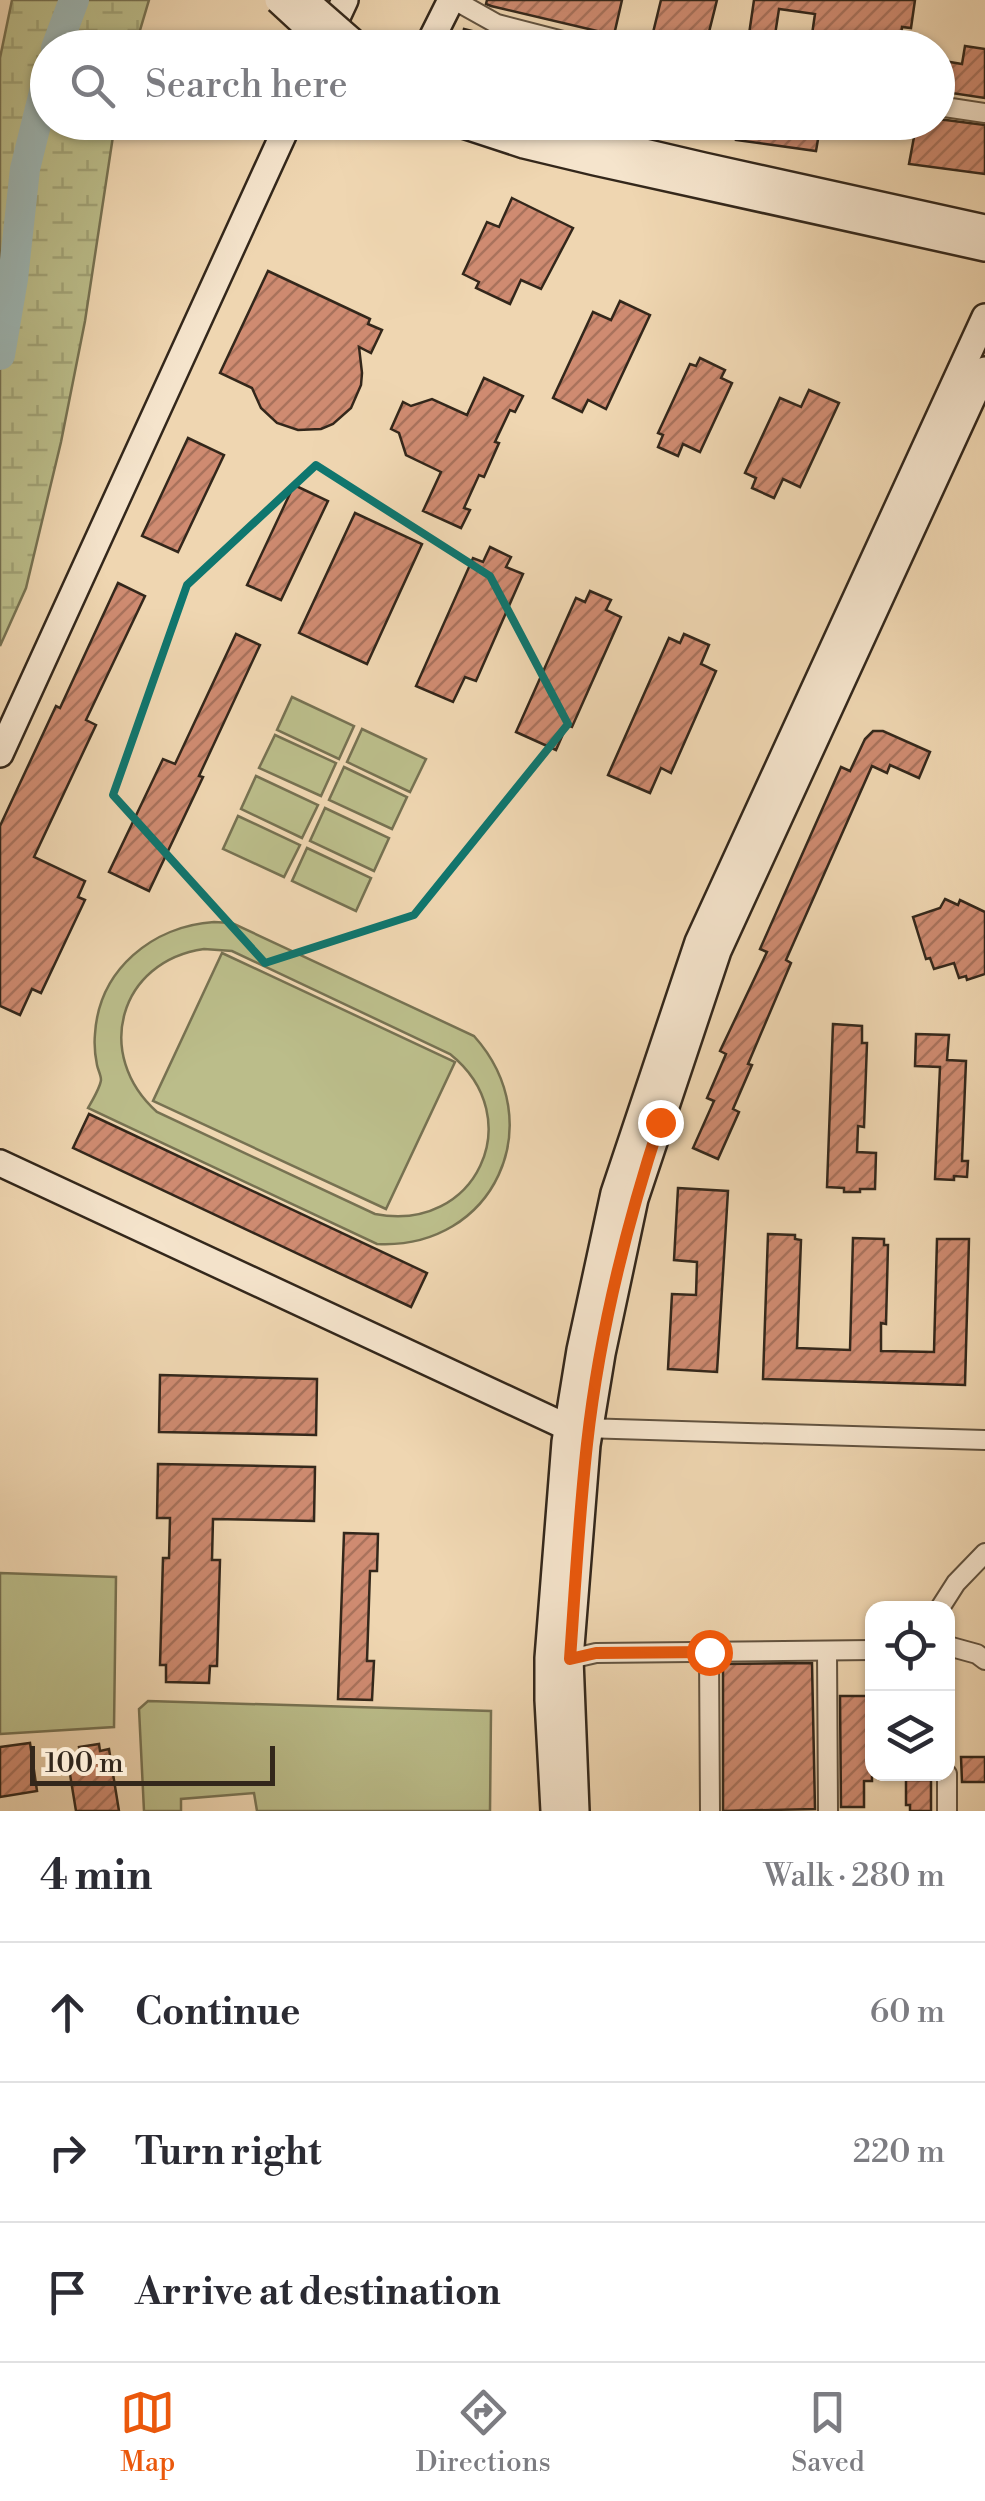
<!DOCTYPE html>
<meta charset="utf-8">
<style>
:root{--surface:#fff;--page:#f7f7f7;--text:#2b2b33;--muted:#7c7c81;--line:#e1e1e2;--accent:#ea580c}
body{margin:0;font-family:"Libre Bodoni",serif;background:var(--page);color:var(--text)}
.controls{position:absolute;right:30px;bottom:30px;display:grid;overflow:hidden;border-radius:20px;box-shadow:0 2px 8px #0004}
.controls button{width:90px;height:90px;display:grid;place-items:center;padding:0;border:0;border-bottom:2px solid var(--line);background:var(--surface);color:var(--text);font:50px sans-serif}
.scale{position:absolute;left:30px;bottom:25px;width:245px;box-sizing:border-box;padding-left:10px;border:5px solid #33271b;border-top:0;font-size:28px;line-height:35px;white-space:nowrap;color:#33271b;-webkit-text-stroke:8px #f5e4cc;paint-order:stroke}
.stop{position:absolute;width:30px;height:30px;margin:-22px;border:8px solid #ea580c;border-radius:50%;background:#fff}
.stop.end{background:#ea580c;border-color:#fff;box-shadow:0 2px 10px #0008}
.list{margin:0;padding:0;list-style:none}
h2{display:flex;justify-content:space-between;align-items:center;height:130px;margin:0;padding:0 40px;font-size:42px}
h2 small{font-size:32px;font-weight:400;color:var(--muted)}
.list li{display:grid;grid-template-columns:65px 1fr auto;gap:30px;align-items:center;box-sizing:border-box;height:140px;padding:0 40px;border-top:2px solid var(--line)}
.list b{display:block;font-size:38px;white-space:nowrap}
.list em{font-size:32px;font-style:normal;color:var(--muted)}
.icon{flex:none;width:55px;height:55px;fill:none;stroke:currentColor;stroke-width:2;stroke-linecap:round;stroke-linejoin:round}
.map{position:relative;flex:none;width:985px;height:1811px;overflow:hidden}
.search{position:absolute;background:var(--surface);box-shadow:0 2px 8px #0004;left:30px;right:30px;top:30px;height:110px;display:flex;align-items:center;gap:25px;box-sizing:border-box;padding:0 35px;border-radius:55px;color:var(--muted);font-size:38px}
.sheet{height:550px;background:var(--surface)}
nav{display:flex;justify-content:space-around;align-items:center;box-sizing:border-box;height:140px;border-top:2px solid var(--line);background:var(--surface);font-size:28px;color:var(--muted)}
nav a{display:grid;justify-items:center;gap:5px}
nav .on{color:var(--accent)}
.map>svg:first-child{display:block}
.grass{fill:#bbbd8a;stroke:#777252;stroke-width:2.5;fill-rule:evenodd}
.wetland{fill:url(#wetland-marsh);stroke:#777252;stroke-width:2.5}
.lines{fill:none;stroke-linecap:round;stroke-linejoin:round}
.river{stroke:#9db7b5;stroke-width:30}
.building{fill:url(#building-hatch);stroke:#33271b;stroke-width:2.5}
.street-casing{stroke:#625340;stroke-width:22}
.secondary-casing{stroke:#33271b;stroke-width:30}
.street{stroke:#f5e4cc;stroke-width:18}
.secondary{stroke:#f5e4cc;stroke-width:25}
.secondary-bridge-casing{stroke:#33271b;stroke-width:30;stroke-linecap:butt}
.secondary-bridge{stroke:#f5e4cc;stroke-width:25}
.route{stroke:#ea580c;stroke-width:12}
.marked{fill:none;stroke:#0f766e;stroke-width:8;stroke-linejoin:round}
</style>
<div class="map">
<svg width="985" height="1811" viewBox="0 0 985 1811">
<defs>
<pattern id="wetland-marsh" width="20" height="14" patternUnits="userSpaceOnUse" patternTransform="scale(2.5)"><rect width="20" height="14" fill="#bbbd8a"/><path d="M1 5h8M5 5V1M11 12h8M15 12V8" fill="none" stroke="#a1a276"/></pattern>
<pattern id="building-hatch" width="6" height="6" patternUnits="userSpaceOnUse" patternTransform="scale(2.5)"><rect width="6" height="6" fill="#cf8b71"/><path d="M-1 1l2-2M0 6l6-6M5 7l2-2" fill="none" stroke="#a9725c"/></pattern>
</defs>
<rect width="100%" height="100%" fill="#efd6b1"/>
<filter id="stains"><feTurbulence type="fractalNoise" baseFrequency=".002" numOctaves="4"/><feColorMatrix values="0 0 0 0 .2 0 0 0 0 .09 0 0 0 0 .02 0 0 0 .5 -.17"/></filter>
<radialGradient id="worn" r=".72"><stop offset=".6" stop-color="#630" stop-opacity="0"/><stop offset="1" stop-color="#630" stop-opacity=".3"/></radialGradient>
<g class="grass">
<polygon points="292,697 354,726 339,759 277,730"/>
<polygon points="362,729 426,759 410,792 347,762"/>
<polygon points="275,735 336,763 321,796 259,768"/>
<polygon points="344,767 407,797 392,829 329,800"/>
<polygon points="256,776 318,805 302,838 241,809"/>
<polygon points="325,808 389,838 374,871 310,841"/>
<polygon points="238,816 300,845 284,877 223,849"/>
<polygon points="307,848 371,878 356,911 292,881"/>
<path d="M214 922 232 923 474 1036C552 1123 494 1250 377 1244L88 1108C92 1101 100 1088 101 1080 101 1075 98 1070 97 1065 95 1055 94 1044 95 1034 99 969 153 926 214 922ZM204 949 232 951 450 1054C530 1118 476 1234 375 1214L157 1112C93 1055 119 961 204 949Z"/>
<polygon points="222,953 455,1062 386,1209 153,1101"/>
<polygon points="0,1573 116,1577 114,1727 0,1734"/>
<polygon points="148,1701 491,1711 490,1811 257,1811 254,1793 181,1799 181,1811 144,1811 139,1709"/>
</g>
<polygon class="wetland" points="12,0 149,0 135,47 48,48 48,122 115,123 85,321 61,442 26,588 0,646 0,58"/>
<g class="lines">
<g class="river">
<polyline points="56,48 74,0"/>
<polyline points="0,355 13,279 25,169 48,76"/>
</g>
</g>
<g class="building">
<polygon points="487,0 622,0 614,35 491,6 486,4"/>
<polygon points="661,0 717,0 705,48 660,48 650,45"/>
<polygon points="754,0 915,0 911,28 902,27 900,43 869,39 868,48 810,48 815,14 779,9 773,48 747,48"/>
<polygon points="464,29 520,43 520,48 460,48"/>
<polygon points="965,46 985,49 985,98 938,91 938,60 962,64"/>
<polygon points="938,119 985,125 985,174 909,164 914,137 870,130 870,122 938,122"/>
<polygon points="764,122 821,122 816,151 736,140 738,124 764,128"/>
<polygon points="512,198 573,228 541,289 521,280 510,304 476,288 479,282 463,274 487,222 499,227"/>
<polygon points="268,271 370,319 368,324 382,330 371,353 359,347 362,373 361,385 351,408 333,424 321,429 298,430 277,423 261,408 252,388 220,373"/>
<polygon points="620,301 650,315 606,409 588,400 582,412 553,398 593,312 611,320"/>
<polygon points="700,358 725,370 721,378 732,383 700,452 683,444 678,456 658,447 663,435 658,433 690,364 696,366"/>
<polygon points="484,378 523,396 515,412 510,410 495,442 499,443 484,477 479,475 464,508 470,510 461,528 423,511 441,472 406,455 399,433 391,429 403,402 411,406 432,399 467,415"/>
<polygon points="809,390 839,403 800,487 783,479 774,498 752,488 756,478 745,473 780,398 801,407"/>
<polygon points="188,438 224,455 178,552 142,536"/>
<polygon points="294,485 328,501 281,600 247,585"/>
<polygon points="355,513 422,544 367,664 299,633"/>
<polygon points="490,547 511,557 506,567 523,574 476,681 465,677 453,702 416,686 473,558 483,562"/>
<polygon points="118,583 145,596 86,720 96,725 34,857 85,881 78,897 85,900 41,993 32,989 20,1015 0,1006 0,826 56,706 60,708"/>
<polygon points="590,591 611,600 606,610 621,617 572,727 567,725 556,750 516,732 576,598 585,602"/>
<polygon points="236,634 260,645 199,776 203,777 149,891 109,872 163,759 175,764"/>
<polygon points="684,634 709,645 701,664 716,671 671,773 661,768 650,793 608,775 669,638 680,643"/>
<polygon points="873,731 883,731 930,752 919,778 890,765 887,773 872,766 786,960 791,963 748,1064 752,1065 733,1109 739,1112 718,1159 693,1148 714,1101 707,1098 726,1054 720,1051 767,952 760,949 841,767 850,771 865,739"/>
<polygon points="945,899 958,905 960,900 985,912 985,974 967,980 966,976 959,978 954,963 934,969 930,958 926,959 913,917 940,908"/>
<polygon points="833,1024 862,1026 862,1043 867,1043 864,1127 858,1126 857,1152 876,1153 875,1189 860,1189 860,1192 844,1192 844,1188 827,1187"/>
<polygon points="916,1034 949,1035 947,1060 966,1061 962,1161 968,1161 967,1177 954,1176 954,1180 935,1179 940,1067 915,1066"/>
<polygon points="89,1114 427,1273 411,1307 73,1148"/>
<polygon points="678,1188 728,1191 717,1372 668,1369 672,1294 696,1295 697,1262 674,1260"/>
<polygon points="768,1234 795,1235 795,1239 801,1240 797,1348 850,1350 853,1238 884,1239 884,1245 888,1245 886,1324 881,1323 881,1351 934,1352 937,1239 969,1239 965,1385 763,1379"/>
<polygon points="160,1375 317,1379 316,1435 159,1432"/>
<polygon points="158,1464 315,1467 314,1521 213,1519 212,1560 220,1560 217,1666 210,1666 209,1683 166,1682 166,1665 160,1665 163,1558 169,1558 170,1518 157,1518"/>
<polygon points="344,1533 378,1534 377,1571 370,1571 367,1661 374,1661 372,1700 338,1699"/>
<polygon points="812,1663 815,1809 723,1811 723,1664"/>
<polygon points="840,1696 871,1696 872,1781 864,1781 864,1807 841,1807"/>
<polygon points="30,1743 37,1791 0,1797 0,1747"/>
<polygon points="99,1744 100,1751 109,1749 119,1811 76,1811 67,1756 80,1754 79,1747"/>
<polygon points="961,1757 985,1757 985,1782 962,1782"/>
<polygon points="906,1780 931,1780 931,1811 910,1811 910,1805 906,1805"/>
</g>
<g class="lines">
<defs>
<g id="street">
<polyline points="454,0 497,24 590,48"/>
<polyline points="938,106 985,113"/>
<polyline points="583,1428 985,1440"/>
<polyline points="940,1608 956,1583 985,1553"/>
<polyline points="948,1646 977,1654 985,1660"/>
<polyline points="827,1651 828,1811"/>
<polyline points="709,1652 710,1811"/>
<polyline points="570,1659 596,1653 872,1650"/>
<polyline points="947,1774 947,1811"/>
</g>
<g id="secondary">
<polyline points="325,43 345,0"/>
<polyline points="427,48 451,0"/>
<polyline points="454,122 524,145 595,162 985,248"/>
<polyline points="516,122 704,166 985,228"/>
<polyline points="0,754 289,122"/>
<polyline points="0,1163 567,1427"/>
<polyline points="554,1811 548,1700 548,1658 565,1442 580,1350 614,1193 698,942 985,317"/>
<polyline points="576,1811 570,1659 587,1445 602,1354 635,1199 718,951 985,370"/>
</g>
</defs>
<use href="#street" class="street-casing"/>
<use href="#secondary" class="secondary-casing"/>
<use href="#street" class="street"/>
<use href="#secondary" class="secondary"/>
<defs>
<g id="secondary-bridge">
<polyline points="278,0 330,48"/>
<polyline points="305,0 353,42"/>
</g>
</defs>
<use href="#secondary-bridge" class="secondary-bridge-casing"/>
<use href="#secondary-bridge" class="secondary-bridge"/>
</g>
<g class="lines">
<path class="route" d="M660 1122C626 1226 599 1335 587 1444 579 1516 575 1588 570 1659L596 1653 709 1652"/>
</g>
<path class="marked" d="M316 465 490 576 568 724 414 915 265 963 113 795 187 585Z"/>
<rect width="100%" height="100%" filter="url(#stains)"/>
<rect width="100%" height="100%" fill="url(#worn)"/>
</svg>
<div class="controls">
<button><svg class="icon" aria-label="locate" viewBox="0 0 24 24"><circle cx="12" cy="12" r="6"/><path d="M12 2v4M12 18v4M2 12h4M18 12h4"/></svg></button>
<button><svg class="icon" aria-label="layers" viewBox="0 0 24 24"><path d="M12 4l9 5-9 5-9-5zM3 14l9 5 9-5"/></svg></button>
</div>
<div class="scale">100 m</div>
<div class="stop" style="left:709px;top:1652px"></div>
<div class="stop end" style="left:660px;top:1122px"></div>
<div class="search"><svg class="icon" aria-label="search" viewBox="0 0 24 24"><circle cx="10" cy="10" r="6"/><path d="M15 15l6 6"/></svg>Search here</div>
</div>
<section class="sheet">
<h2>4 min<small>Walk · 280 m</small></h2>
<ul class="list">
<li><svg class="icon" aria-label="ahead" viewBox="0 0 24 24"><path d="M12 20V5M6 11l6-6 6 6"/></svg><div><b>Continue</b></div><em>60 m</em></li>
<li><svg class="icon" aria-label="right" viewBox="0 0 24 24"><path d="M7 20v-9h11M14 6l5 5-5 5"/></svg><div><b>Turn right</b></div><em>220 m</em></li>
<li><svg class="icon" aria-label="arrive" viewBox="0 0 24 24"><path d="M6 21V4h12l-3 4 3 4H6"/></svg><div><b>Arrive at destination</b></div></li>
</ul>
</section>
<nav>
<a class="on"><svg class="icon" aria-label="map" viewBox="0 0 24 24"><path d="M3 6l6-2 6 2 6-2v14l-6 2-6-2-6 2zM9 4v14M15 6v14"/></svg>Map</a>
<a><svg class="icon" aria-label="directions" viewBox="0 0 24 24"><path d="M12 3l9 9-9 9-9-9zM9 14v-3h6M13 9l2 2-2 2"/></svg>Directions</a>
<a><svg class="icon" aria-label="saved" viewBox="0 0 24 24"><path d="M7 4h10v16l-5-4-5 4z"/></svg>Saved</a>
</nav>
